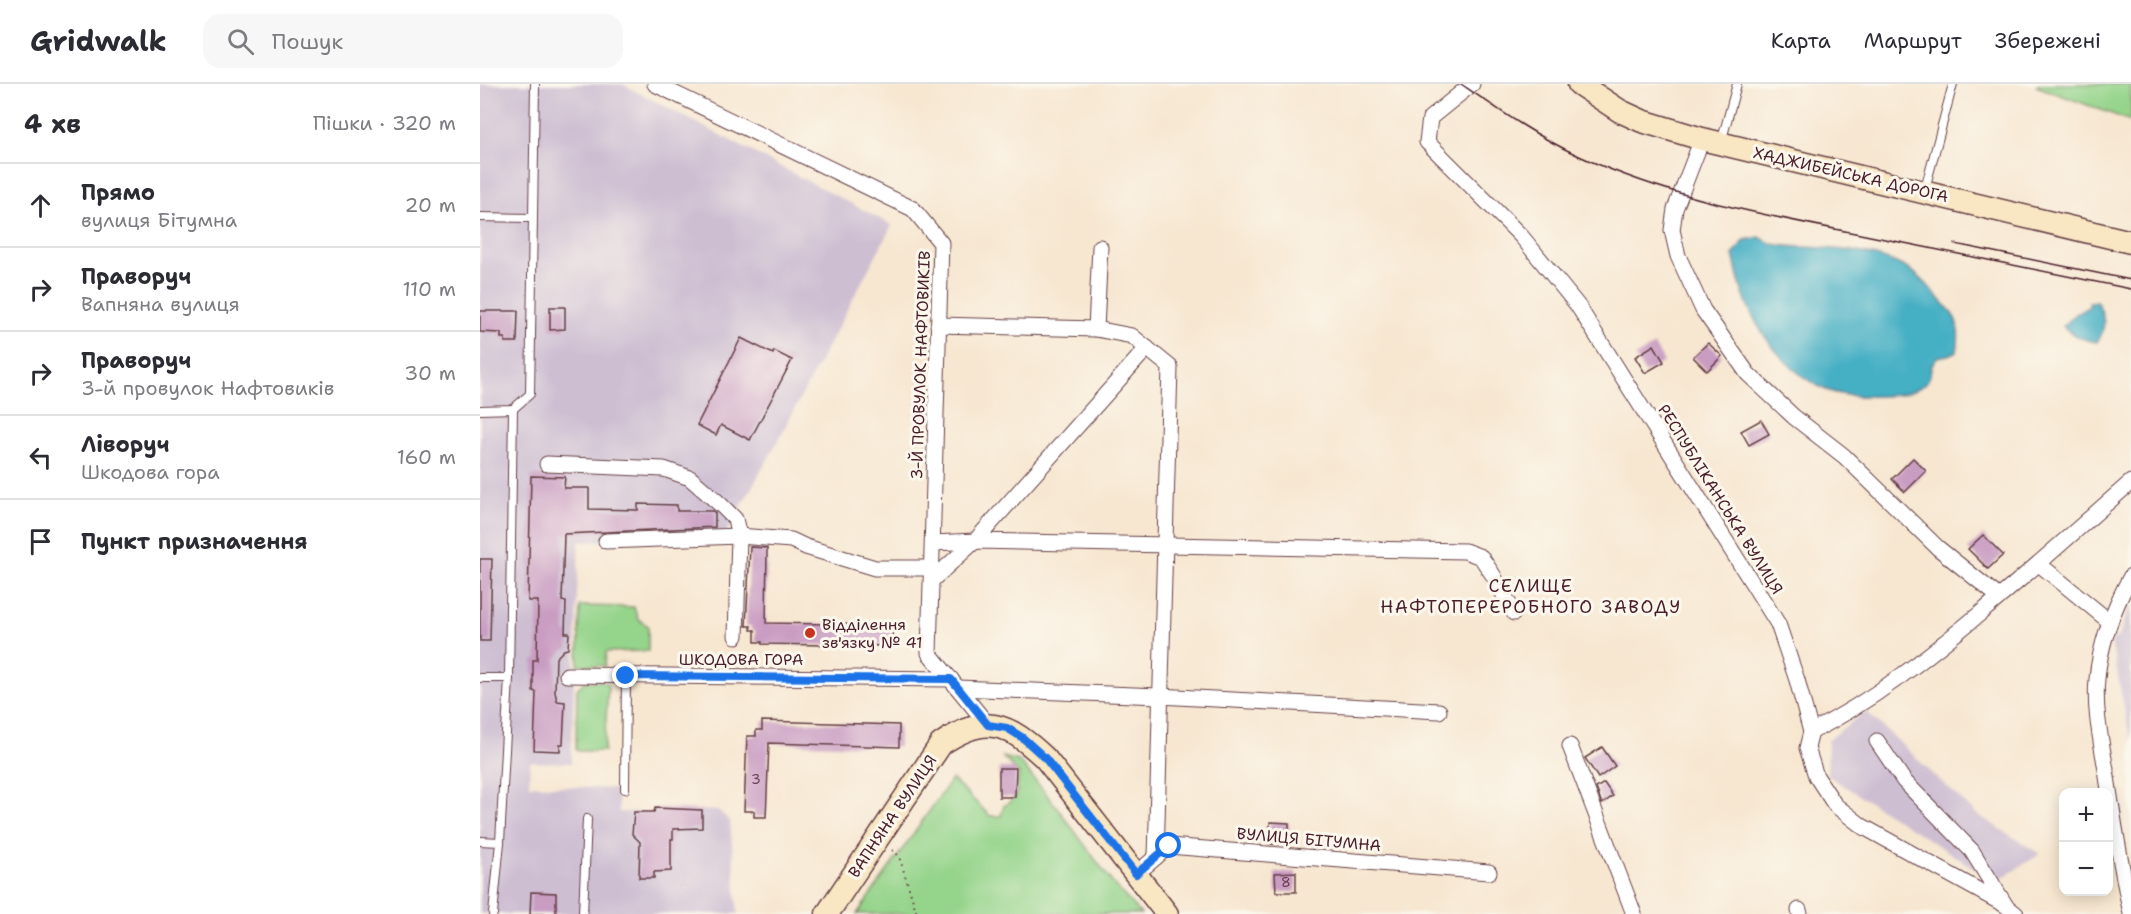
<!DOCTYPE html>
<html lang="uk">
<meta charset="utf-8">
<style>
:root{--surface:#fff;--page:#f7f7f7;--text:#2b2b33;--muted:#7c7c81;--line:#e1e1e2}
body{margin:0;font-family:"Shantell Sans",sans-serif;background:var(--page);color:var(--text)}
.controls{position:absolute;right:18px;bottom:18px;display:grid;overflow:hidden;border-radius:12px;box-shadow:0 3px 15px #0003}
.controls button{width:54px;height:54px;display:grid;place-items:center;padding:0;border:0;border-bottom:2px solid var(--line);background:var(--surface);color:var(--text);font:30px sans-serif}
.stop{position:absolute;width:18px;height:18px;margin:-14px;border:4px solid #1a73e8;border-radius:50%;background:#fff}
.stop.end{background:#1a73e8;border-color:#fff;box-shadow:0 2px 6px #0008}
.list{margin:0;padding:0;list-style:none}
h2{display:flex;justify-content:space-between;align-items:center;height:78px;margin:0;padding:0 24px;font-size:26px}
h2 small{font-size:20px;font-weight:400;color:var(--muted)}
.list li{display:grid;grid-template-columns:39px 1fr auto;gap:18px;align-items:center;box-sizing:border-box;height:84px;padding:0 24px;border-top:2px solid var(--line)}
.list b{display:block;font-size:22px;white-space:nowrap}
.list p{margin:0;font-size:20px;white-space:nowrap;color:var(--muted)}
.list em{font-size:20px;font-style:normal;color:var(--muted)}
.icon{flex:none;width:33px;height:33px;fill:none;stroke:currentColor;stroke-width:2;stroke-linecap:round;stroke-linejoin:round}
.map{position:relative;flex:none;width:1651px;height:830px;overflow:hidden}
header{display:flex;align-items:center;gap:36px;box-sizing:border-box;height:84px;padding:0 30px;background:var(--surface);border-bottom:2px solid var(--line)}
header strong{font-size:28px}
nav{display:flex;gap:33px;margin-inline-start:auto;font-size:21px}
.search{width:420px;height:54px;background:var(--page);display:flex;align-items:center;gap:15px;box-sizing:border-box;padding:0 21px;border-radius:18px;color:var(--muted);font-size:22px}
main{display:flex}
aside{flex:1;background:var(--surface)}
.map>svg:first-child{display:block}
.industrial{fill:#cdbed2}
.green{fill:#95d48b;stroke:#707a5b;stroke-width:1.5}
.water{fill:#45afc4;stroke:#486778;stroke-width:1.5}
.building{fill:#c99cc2}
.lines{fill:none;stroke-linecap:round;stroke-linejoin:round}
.lane-casing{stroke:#643d44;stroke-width:10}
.street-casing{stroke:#643d44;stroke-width:17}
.secondary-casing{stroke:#643d44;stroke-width:25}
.path{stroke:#643d44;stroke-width:2;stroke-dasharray:1.5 4.5;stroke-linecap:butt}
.lane{stroke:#fff;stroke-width:8}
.street{stroke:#fff;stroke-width:15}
.secondary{stroke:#f9e7c3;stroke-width:22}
.tram{stroke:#4a1f2b;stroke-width:1.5}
.route{stroke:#1a73e8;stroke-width:8}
.poi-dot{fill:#c8321e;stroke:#fbf7ec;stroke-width:2}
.labels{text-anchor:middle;stroke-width:6;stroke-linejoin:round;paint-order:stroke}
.number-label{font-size:14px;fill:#6a3e51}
.street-label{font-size:16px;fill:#4a1f2b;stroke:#fbf7ec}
.poi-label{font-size:16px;fill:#4a1f2b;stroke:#fbf7ec;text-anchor:start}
.neighbourhood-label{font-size:18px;letter-spacing:1.5px;fill:#4a1f2b;stroke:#fbf7ec}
</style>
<header>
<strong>Gridwalk</strong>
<div class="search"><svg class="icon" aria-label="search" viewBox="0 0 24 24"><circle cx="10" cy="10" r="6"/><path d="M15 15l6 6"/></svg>Пошук</div>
<nav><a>Карта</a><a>Маршрут</a><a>Збережені</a></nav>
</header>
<main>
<aside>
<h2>4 хв<small>Пішки · 320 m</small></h2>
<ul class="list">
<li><svg class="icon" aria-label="ahead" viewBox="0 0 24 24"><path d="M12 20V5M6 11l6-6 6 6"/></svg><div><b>Прямо</b><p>вулиця Бітумна</p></div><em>20 m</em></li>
<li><svg class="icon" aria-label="right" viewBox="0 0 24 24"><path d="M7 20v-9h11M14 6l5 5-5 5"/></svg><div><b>Праворуч</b><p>Вапняна вулиця</p></div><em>110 m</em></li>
<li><svg class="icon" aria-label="right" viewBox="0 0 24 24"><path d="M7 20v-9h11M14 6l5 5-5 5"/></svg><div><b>Праворуч</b><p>3-й провулок Нафтовиків</p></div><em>30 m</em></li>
<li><svg class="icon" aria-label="left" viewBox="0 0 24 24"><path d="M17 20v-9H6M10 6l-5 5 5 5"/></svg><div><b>Ліворуч</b><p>Шкодова гора</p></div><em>160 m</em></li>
<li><svg class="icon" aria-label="arrive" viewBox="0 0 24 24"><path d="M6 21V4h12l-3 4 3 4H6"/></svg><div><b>Пункт призначення</b></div></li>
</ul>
</aside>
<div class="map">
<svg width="1651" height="830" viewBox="0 0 1651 830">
<rect width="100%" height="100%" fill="#fbf7ec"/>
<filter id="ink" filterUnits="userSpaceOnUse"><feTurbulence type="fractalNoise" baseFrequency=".0167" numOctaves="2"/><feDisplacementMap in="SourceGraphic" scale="12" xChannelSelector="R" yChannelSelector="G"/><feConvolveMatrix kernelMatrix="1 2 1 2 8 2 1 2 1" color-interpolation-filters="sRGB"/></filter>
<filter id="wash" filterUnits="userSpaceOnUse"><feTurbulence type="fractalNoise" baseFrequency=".008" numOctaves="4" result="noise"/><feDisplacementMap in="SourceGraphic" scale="24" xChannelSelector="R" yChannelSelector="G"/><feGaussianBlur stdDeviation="1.35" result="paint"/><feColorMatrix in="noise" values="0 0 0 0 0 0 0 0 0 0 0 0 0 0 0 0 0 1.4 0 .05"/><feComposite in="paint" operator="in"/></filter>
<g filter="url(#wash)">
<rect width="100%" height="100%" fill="#f7e7d1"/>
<g class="industrial">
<polygon points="0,0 142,0 412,141 288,375 243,454 99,458 91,679 50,678 49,701 137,705 139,728 174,728 175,724 239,727 250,737 258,830 0,830"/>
<polygon points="1651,519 1651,658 1631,557 1639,552"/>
<polygon points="1386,627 1495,729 1560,770 1516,798 1347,691 1348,656"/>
</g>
<g class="green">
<polygon points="1557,0 1651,0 1651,37 1556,2"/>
<polygon points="100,522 154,523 158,535 168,542 168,567 126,568 125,582 98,581"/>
<polygon points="120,597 127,599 128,604 124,667 99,667 96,666 97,605 104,598"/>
<polygon points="523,673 539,677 576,722 634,801 661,830 377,830 472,695 510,732 521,732 524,722 536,713 539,690"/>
</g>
<g class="water">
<path d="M1280 153C1296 164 1304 161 1323 163 1360 165 1401 167 1433 188 1442 194 1449 203 1456 211 1475 230 1482 239 1477 267L1468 271 1457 273C1455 276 1452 280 1451 284 1450 287 1451 291 1449 294 1442 311 1402 313 1386 312 1371 312 1356 311 1342 304 1307 287 1279 251 1265 215 1259 202 1257 186 1253 171L1265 156Z"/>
<path d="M1616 217C1625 230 1627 245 1617 258 1604 256 1592 252 1583 242L1596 230 1610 222 1609 218Z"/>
</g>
<g id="blocks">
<g class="building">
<polygon points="70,223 85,223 85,245 70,246"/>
<polygon points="0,227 38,227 37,258 25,258 25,254 21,254 21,249 0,248"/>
<polygon points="261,254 293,270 294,267 312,276 270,356 241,341 236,351 217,341"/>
<polygon points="1228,259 1242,272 1227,287 1213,273"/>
<polygon points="1174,261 1184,278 1165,289 1155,273"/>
<polygon points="1281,336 1289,350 1269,361 1261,347"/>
<polygon points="1433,374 1446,387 1425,408 1412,395"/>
<polygon points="51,392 85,393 84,404 109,404 109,425 158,426 158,420 197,421 197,427 233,427 235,429 235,443 84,450 82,517 86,518 85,549 89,549 88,565 84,566 76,574 75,608 77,617 85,618 83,660 80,660 80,667 54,666 56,608 53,607 53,576 57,576 58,517 48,517"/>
<polygon points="1503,451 1523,471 1508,485 1488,465"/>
<polygon points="270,463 287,464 286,539 413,541 412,562 282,560 282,558 275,558 275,546 271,546 271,542 266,542"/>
<polygon points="0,475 12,475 10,557 0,557"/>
<polygon points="282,637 419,641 419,663 289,659 286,733 274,733 274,727 264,727 267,652 276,652 276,646 282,646"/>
<polygon points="1122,663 1135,682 1118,694 1105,674"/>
<polygon points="519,684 536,684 535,713 519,713"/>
<polygon points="1124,699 1133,712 1122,720 1116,704"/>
<polygon points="175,724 222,726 222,744 193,745 193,755 191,755 191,787 174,788 174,794 159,794 160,758 152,750 154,728 174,728"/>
<polygon points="790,738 809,739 809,760 789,760"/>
<polygon points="816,788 816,808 796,808 795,789"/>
<polygon points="51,808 76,809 76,830 50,830"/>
</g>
</g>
</g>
<g filter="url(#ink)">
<use href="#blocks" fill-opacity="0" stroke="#643d44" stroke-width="1.5"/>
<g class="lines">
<defs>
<g id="lane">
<polyline points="1241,59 1257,0"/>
<polyline points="1445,105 1473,0"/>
<polyline points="0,133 53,134 55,0"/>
<polyline points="0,326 33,325 50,310 53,134"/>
<polyline points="0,594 29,594"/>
<polyline points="145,705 146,592"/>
<polyline points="0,757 20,758 13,830"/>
<polyline points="20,758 29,594 33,325"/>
<polyline points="103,830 107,735"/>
</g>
<g id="street">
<polyline points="175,0 433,125 461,159 449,569 508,641"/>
<polyline points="992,0 950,34 947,58 1042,153 1098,222 1298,540 1317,596 1331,648 1327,664 1336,692 1355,721 1382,742 1525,821 1536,830"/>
<polyline points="1222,55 1195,125 1192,146 1198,172 1223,226 1268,290 1314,333 1364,372 1458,464 1519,513"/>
<polyline points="458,241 616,245 652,252 690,283 676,773"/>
<polyline points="616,245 620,163"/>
<polyline points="67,380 184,385 210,394 241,421 255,435 259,452 256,552"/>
<polyline points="126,457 259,452 311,456 326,463 395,484 452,484"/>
<polyline points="453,459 495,457 985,467 1001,473 1013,491 1034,529"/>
<polyline points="1559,480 1630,538"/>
<polyline points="452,496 495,457 667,264"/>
<polyline points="87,591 471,595"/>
<polyline points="478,604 679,612 959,627"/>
<path d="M1331 648C1394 616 1449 572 1503 527 1553 485 1602 441 1651 398"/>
<polyline points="1397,657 1424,697 1492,767 1524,819"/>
<polyline points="1090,662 1154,830"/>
<polyline points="656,790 689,762 1009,788"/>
<polyline points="1319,826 1320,830"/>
<path d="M1651 830C1641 782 1633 734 1626 686 1621 656 1614 626 1617 595 1620 559 1634 523 1651 492"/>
</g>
<g id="secondary">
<polyline points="1099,0 1140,27 1162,37 1222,55 1651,158"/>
<path d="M347 830 461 660C507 629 527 639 565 674L687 830"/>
</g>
</defs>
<use href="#lane" class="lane-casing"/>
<use href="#street" class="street-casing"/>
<use href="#secondary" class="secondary-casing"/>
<polyline class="path" points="412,766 419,772 437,830"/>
<use href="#lane" class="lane"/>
<use href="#street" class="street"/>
<use href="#secondary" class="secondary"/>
<g class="tram">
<path d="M981 0C1019 26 1056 52 1097 71 1187 113 1283 131 1380 150 1470 168 1561 187 1651 205"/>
<polyline points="1475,160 1651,196"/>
</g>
</g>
</g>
<g class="lines" filter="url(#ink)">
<polyline class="route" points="146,592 471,595 508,641 527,644 543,654 565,674 656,790 689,762"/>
</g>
<circle class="poi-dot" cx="330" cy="549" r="6"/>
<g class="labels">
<g class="number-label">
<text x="276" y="700">3</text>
<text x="806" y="803">8</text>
</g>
<g class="street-label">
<text transform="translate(1371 90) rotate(13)" y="6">ХАДЖИБЕЙСЬКА ДОРОГА</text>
<text transform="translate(440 281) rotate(-88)" y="6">3-Й ПРОВУЛОК НАФТОВИКІВ</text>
<text transform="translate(1241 415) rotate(58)" y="6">РЕСПУБЛІКАНСЬКА ВУЛИЦЯ</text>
<text x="261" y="581">ШКОДОВА ГОРА</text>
<text transform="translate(412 732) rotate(-56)" y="6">ВАПНЯНА ВУЛИЦЯ</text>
<text transform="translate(829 755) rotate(5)" y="6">ВУЛИЦЯ БІТУМНА</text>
</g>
<g class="poi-label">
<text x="342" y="546">Відділення<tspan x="342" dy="18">зв'язку № 41</tspan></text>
</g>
<g class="neighbourhood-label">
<text x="1051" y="508">СЕЛИЩЕ<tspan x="1051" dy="21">НАФТОПЕРЕРОБНОГО ЗАВОДУ</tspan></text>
</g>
</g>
</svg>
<div class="controls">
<button>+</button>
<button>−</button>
</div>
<div class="stop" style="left:689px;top:762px"></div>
<div class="stop end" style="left:146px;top:592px"></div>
</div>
</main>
